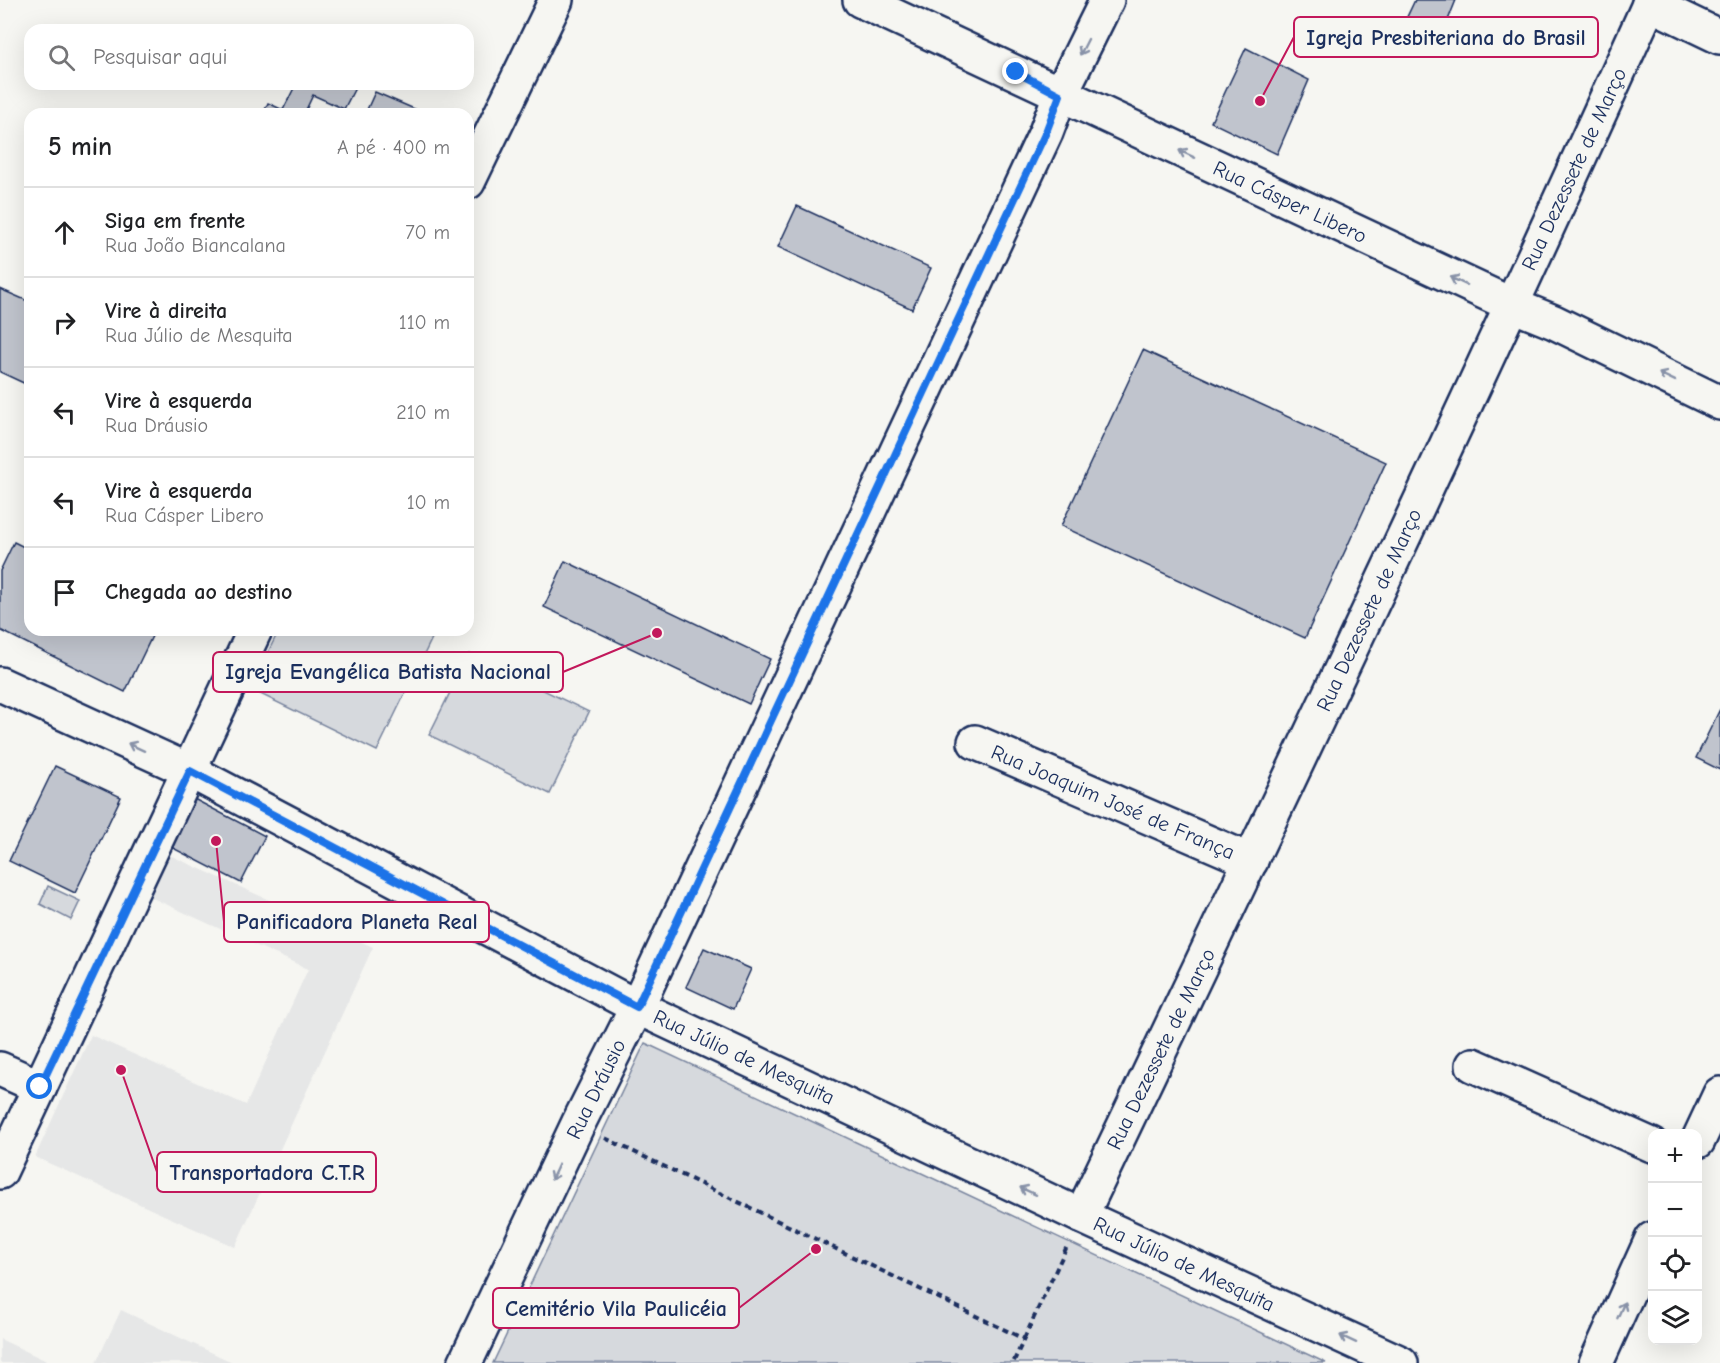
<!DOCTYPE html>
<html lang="pt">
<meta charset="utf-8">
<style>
:root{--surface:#fff;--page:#f2f2f2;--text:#202124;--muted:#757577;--line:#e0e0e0}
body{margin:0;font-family:"Comic Neue",sans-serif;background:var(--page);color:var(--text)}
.controls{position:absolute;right:18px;bottom:18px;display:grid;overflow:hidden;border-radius:12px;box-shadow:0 6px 24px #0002}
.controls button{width:54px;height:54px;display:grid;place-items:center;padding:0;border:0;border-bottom:2px solid var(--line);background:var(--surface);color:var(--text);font:30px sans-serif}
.stop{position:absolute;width:18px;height:18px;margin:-14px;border:4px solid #1a73e8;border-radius:50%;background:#fff}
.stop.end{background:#1a73e8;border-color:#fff;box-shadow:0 2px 6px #0008}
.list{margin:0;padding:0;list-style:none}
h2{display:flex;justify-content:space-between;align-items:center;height:78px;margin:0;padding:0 24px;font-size:26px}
h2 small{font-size:20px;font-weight:400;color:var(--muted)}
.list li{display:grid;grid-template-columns:39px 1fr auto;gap:18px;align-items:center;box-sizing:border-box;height:90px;padding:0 24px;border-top:2px solid var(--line)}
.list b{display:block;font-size:22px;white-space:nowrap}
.list p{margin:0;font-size:20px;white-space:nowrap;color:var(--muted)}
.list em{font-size:20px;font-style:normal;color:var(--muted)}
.icon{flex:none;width:33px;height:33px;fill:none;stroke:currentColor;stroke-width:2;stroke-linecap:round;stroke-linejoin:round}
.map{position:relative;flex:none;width:1720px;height:1363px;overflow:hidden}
.search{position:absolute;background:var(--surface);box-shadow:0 6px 24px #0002;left:24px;top:24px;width:450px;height:66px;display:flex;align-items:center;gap:15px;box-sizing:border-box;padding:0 21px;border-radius:18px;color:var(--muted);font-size:22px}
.panel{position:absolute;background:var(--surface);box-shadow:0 6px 24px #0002;left:24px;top:108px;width:450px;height:528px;border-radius:18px}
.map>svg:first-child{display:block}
.built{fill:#e6e7e7}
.green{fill:#d6d9dd;stroke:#78849e;stroke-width:1.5}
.building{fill:#c0c4cd;stroke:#1b2f5e;stroke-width:1.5}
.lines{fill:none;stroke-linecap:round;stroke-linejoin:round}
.minor-casing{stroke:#1b2f5e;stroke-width:38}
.tertiary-casing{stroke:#1b2f5e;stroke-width:38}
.path{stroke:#1b2f5e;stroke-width:4;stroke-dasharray:6 4.5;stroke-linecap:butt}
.minor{stroke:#f6f6f2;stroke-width:33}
.tertiary{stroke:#f6f6f2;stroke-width:33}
.oneway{stroke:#8892a8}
.route{stroke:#1a73e8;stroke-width:8}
.labels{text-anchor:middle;stroke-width:4.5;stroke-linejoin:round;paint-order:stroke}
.street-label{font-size:21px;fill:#1b2f5e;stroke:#f6f6f2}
.leader{fill:none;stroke:#c2185b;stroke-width:2}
.callout-dot{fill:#c2185b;stroke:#f6f6f2;stroke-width:2}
.callout{fill:#f6f6f2;stroke:#c2185b;stroke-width:2}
.callout-label{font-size:22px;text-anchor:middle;font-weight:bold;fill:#1b2f5e}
</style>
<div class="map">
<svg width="1720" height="1363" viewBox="0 0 1720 1363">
<rect width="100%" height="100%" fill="#f6f6f2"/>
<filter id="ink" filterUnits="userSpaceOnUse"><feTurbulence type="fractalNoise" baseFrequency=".0167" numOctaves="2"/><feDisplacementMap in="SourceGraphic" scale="12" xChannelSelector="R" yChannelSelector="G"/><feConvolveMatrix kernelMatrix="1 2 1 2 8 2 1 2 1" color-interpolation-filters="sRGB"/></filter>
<g filter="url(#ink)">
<g class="built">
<polygon points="167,854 373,947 235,1247 35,1157 91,1035 246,1105 308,969 148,896"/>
<polygon points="121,1310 234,1363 96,1363"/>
<polygon points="0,1339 51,1363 0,1363"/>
</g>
<g class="green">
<polygon points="279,630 436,630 377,751 250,689"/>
<polygon points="469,654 589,712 550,794 429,735"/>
<polygon points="48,886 80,901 71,920 40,904"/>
<polygon points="645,1043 1326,1363 493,1363"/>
</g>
<g class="building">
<polygon points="1415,0 1456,0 1442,35 1406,19"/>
<polygon points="1246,48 1309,80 1277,154 1211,122"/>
<polygon points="292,84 357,84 344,109 313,95 304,114 263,114 268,103 283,110 295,86"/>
<polygon points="375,92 426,114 365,114"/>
<polygon points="797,206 931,268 912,309 778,247"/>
<polygon points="0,289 30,302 30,386 0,372"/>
<polygon points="1143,350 1386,462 1305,638 1061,526"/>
<polygon points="14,542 30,550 30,630 155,630 125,692 0,630 0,571"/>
<polygon points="565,561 770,659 749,704 544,607"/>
<polygon points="1720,709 1720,770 1696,758"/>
<polygon points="55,766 121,797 75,893 9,861"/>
<polygon points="192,798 265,836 241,883 167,845"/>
<polygon points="704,948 751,969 733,1009 686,987"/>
</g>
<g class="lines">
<defs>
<g id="minor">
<polyline points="860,0 1512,305 1554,322 1720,403"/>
<polyline points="1649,3 1720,37"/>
<polyline points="468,182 556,0"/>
<polyline points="0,684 190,771 637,1007"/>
<polyline points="975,742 1251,861"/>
<polyline points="1473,1065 1652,1145"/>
<polyline points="0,1069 40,1087"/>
<polyline points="1698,1141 1720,1094"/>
<polyline points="0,1172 255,630"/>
<path d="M1081 1216C1274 812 1467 408 1651 0"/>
<polyline points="1596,1363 1652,1239"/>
</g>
<g id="tertiary">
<polyline points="637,1007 1081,1216 1401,1363"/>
<polyline points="465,1363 578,1124 637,1007 1046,132 1060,95 1107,0"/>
</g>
</defs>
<use href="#minor" class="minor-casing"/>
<use href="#tertiary" class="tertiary-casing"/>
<g class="path">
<polyline points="605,1138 1024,1339 1013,1363"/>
<polyline points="1024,1339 1068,1244"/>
</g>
<use href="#minor" class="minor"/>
<use href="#tertiary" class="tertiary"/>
</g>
<defs><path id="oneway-shaft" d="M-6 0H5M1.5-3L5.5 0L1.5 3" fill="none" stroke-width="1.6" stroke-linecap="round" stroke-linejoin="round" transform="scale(1.5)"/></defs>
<g class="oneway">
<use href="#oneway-shaft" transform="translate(1084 47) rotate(117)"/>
<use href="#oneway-shaft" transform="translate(1187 154) rotate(-155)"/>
<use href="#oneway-shaft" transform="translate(1458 281) rotate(-155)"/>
<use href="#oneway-shaft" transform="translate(1667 377) rotate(-154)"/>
<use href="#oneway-shaft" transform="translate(136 747) rotate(-155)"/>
<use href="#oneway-shaft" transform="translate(555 1172) rotate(115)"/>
<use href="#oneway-shaft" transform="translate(1028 1191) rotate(-155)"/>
<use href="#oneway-shaft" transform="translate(1621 1310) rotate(-66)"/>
<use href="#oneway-shaft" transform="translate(1348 1339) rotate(-155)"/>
</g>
</g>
<g class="lines" filter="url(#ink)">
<polyline class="route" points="40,1087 190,771 637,1007 1046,132 1060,95 1016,72"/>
</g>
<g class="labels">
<g class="street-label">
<text transform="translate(1574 169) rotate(-65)" y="7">Rua Dezessete de Março</text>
<text transform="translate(1290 202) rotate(25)" y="7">Rua Cásper Libero</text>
<text transform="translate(1369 610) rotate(-65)" y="7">Rua Dezessete de Março</text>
<text transform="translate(1113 802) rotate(23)" y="7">Rua Joaquim José de França</text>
<text transform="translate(1161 1049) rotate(-64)" y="7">Rua Dezessete de Março</text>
<text transform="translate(744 1057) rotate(25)" y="7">Rua Júlio de Mesquita</text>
<text transform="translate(596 1089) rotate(-64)" y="7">Rua Dráusio</text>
<text transform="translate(1184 1264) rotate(25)" y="7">Rua Júlio de Mesquita</text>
</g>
</g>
<path class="leader" d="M1260 101L1294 37M657 633L563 672M216 841L224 922M121 1070L157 1172M816 1249L739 1308"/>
<g class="callout-dot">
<circle cx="1260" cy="101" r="6"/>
<circle cx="657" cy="633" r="6"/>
<circle cx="216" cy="841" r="6"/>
<circle cx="121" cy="1070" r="6"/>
<circle cx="816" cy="1249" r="6"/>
</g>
<g class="callout">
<rect x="1294" y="17" width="304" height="40" rx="6"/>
<rect x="213" y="652" width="350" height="40" rx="6"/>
<rect x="224" y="902" width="265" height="40" rx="6"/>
<rect x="157" y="1152" width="219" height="40" rx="6"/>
<rect x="493" y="1288" width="246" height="40" rx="6"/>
</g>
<g class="callout-label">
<text x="1446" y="45">Igreja Presbiteriana do Brasil</text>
<text x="388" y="679">Igreja Evangélica Batista Nacional</text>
<text x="357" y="929">Panificadora Planeta Real</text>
<text x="267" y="1180">Transportadora C.T.R</text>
<text x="616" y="1316">Cemitério Vila Paulicéia</text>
</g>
</svg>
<div class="controls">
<button>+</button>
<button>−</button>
<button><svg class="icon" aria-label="locate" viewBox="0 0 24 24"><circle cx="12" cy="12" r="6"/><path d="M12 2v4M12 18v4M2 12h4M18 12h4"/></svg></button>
<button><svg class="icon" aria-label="layers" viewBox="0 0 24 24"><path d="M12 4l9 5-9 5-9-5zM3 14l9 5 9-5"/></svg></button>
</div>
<div class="stop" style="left:40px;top:1087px"></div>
<div class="stop end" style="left:1016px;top:72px"></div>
<div class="search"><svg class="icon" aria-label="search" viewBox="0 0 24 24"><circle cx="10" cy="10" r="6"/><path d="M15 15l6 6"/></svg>Pesquisar aqui</div>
<section class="panel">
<h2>5 min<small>A pé · 400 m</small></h2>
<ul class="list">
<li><svg class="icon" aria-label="ahead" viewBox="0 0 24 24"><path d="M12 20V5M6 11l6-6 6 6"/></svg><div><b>Siga em frente</b><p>Rua João Biancalana</p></div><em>70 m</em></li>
<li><svg class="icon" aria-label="right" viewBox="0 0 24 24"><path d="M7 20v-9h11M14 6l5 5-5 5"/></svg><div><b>Vire à direita</b><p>Rua Júlio de Mesquita</p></div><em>110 m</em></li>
<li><svg class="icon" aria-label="left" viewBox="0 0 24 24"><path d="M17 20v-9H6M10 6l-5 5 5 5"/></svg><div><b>Vire à esquerda</b><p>Rua Dráusio</p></div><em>210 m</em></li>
<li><svg class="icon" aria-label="left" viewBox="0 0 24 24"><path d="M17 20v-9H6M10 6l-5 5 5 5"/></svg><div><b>Vire à esquerda</b><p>Rua Cásper Libero</p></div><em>10 m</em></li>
<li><svg class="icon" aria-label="arrive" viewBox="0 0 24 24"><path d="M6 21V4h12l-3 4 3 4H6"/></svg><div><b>Chegada ao destino</b></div></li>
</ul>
</section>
</div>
